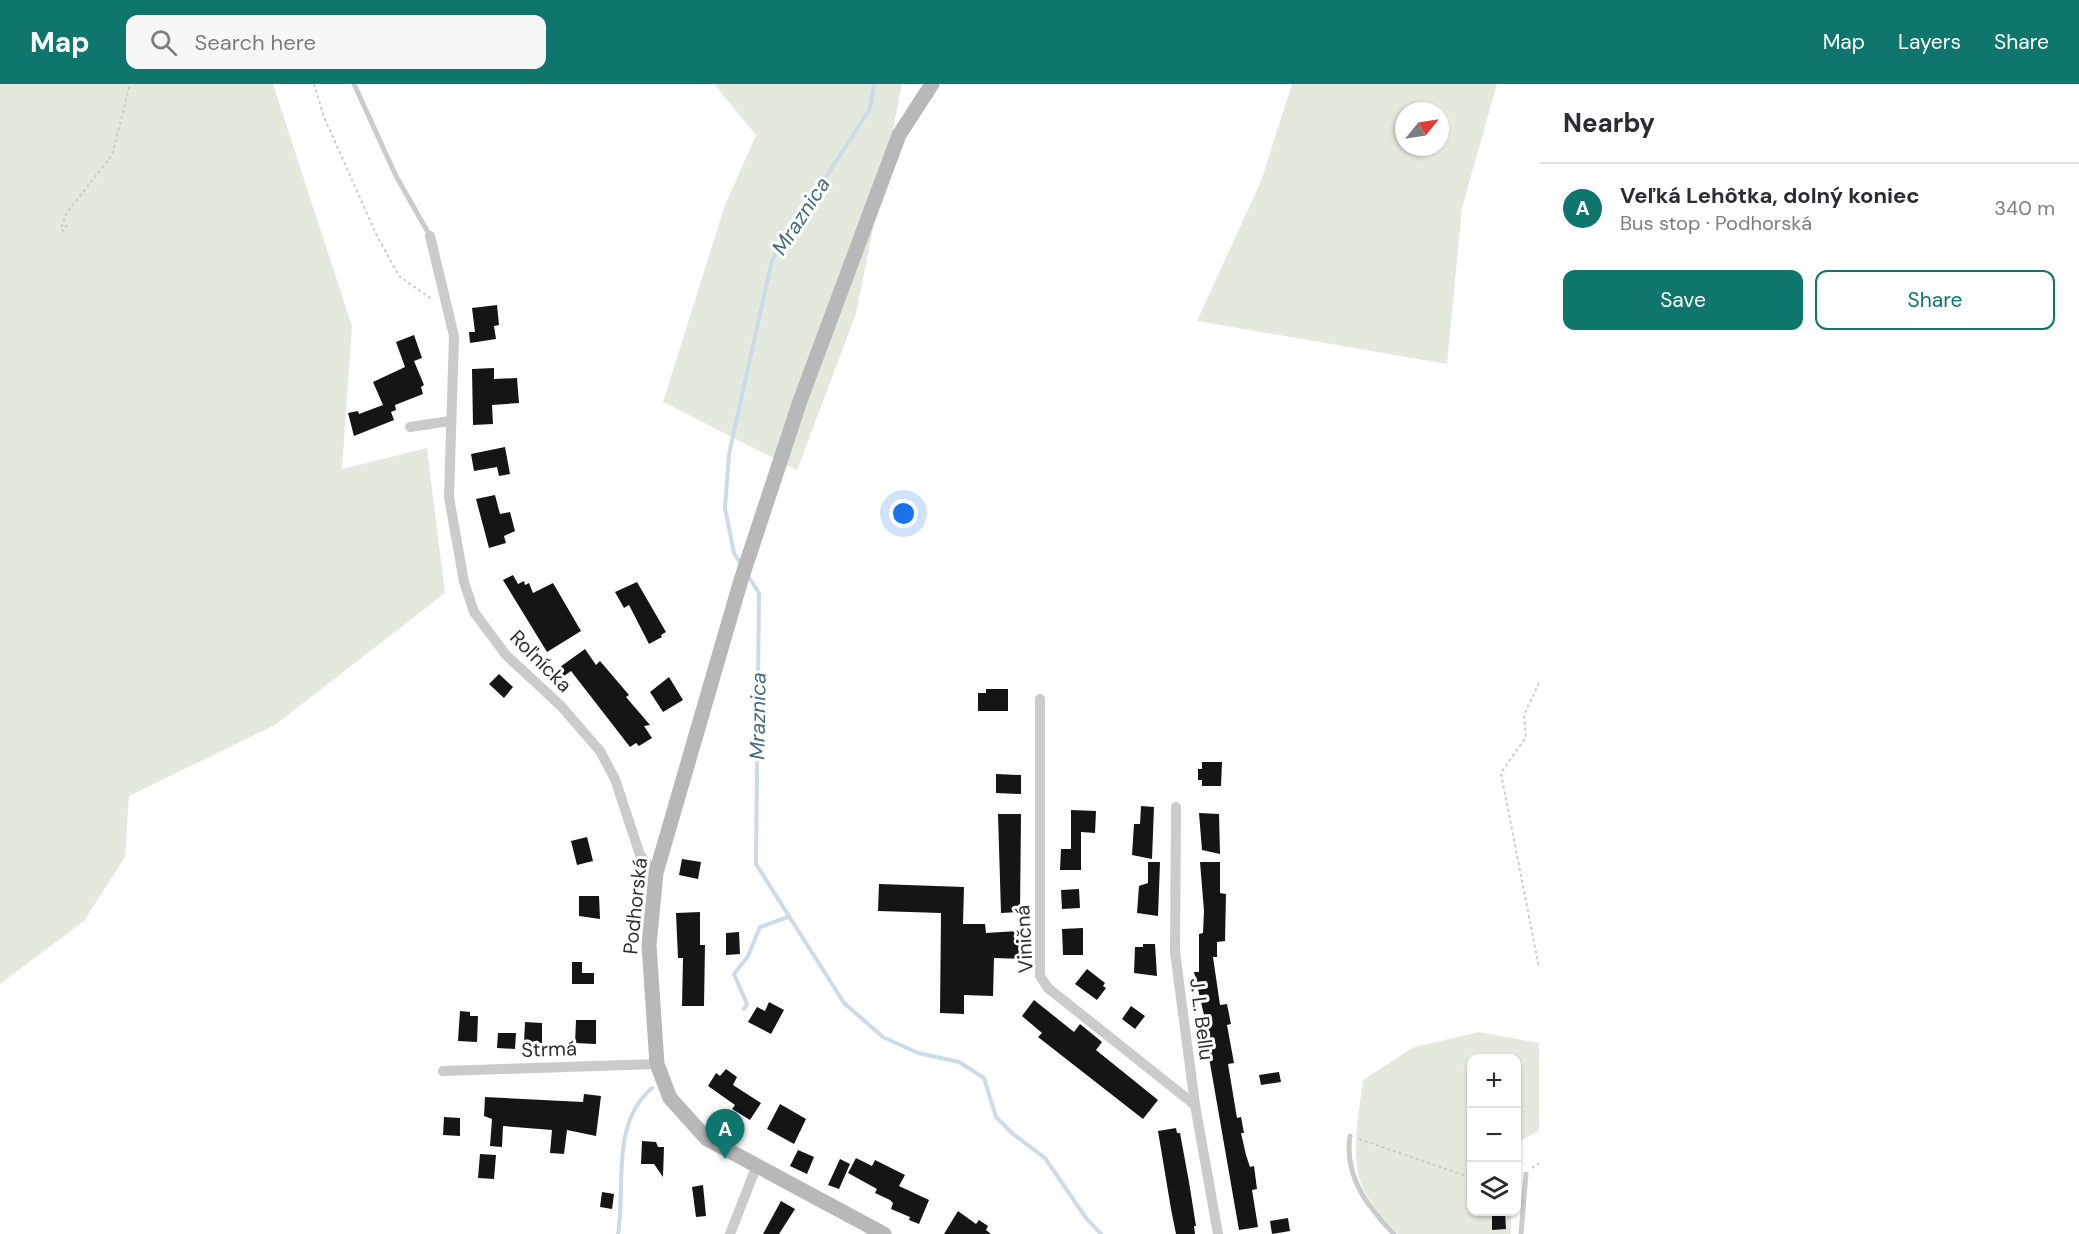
<!DOCTYPE html>
<meta charset="utf-8">
<style>
:root{--surface:#fff;--page:#f7f7f7;--text:#2b2b33;--muted:#7c7c81;--line:#e1e1e2;--accent:#0f766e}
body{margin:0;font-family:"DM Sans",sans-serif;background:var(--page);color:var(--text)}
.controls{position:absolute;right:18px;bottom:18px;display:grid;overflow:hidden;border-radius:12px;box-shadow:0 2px 4px #0004}
.controls button{width:54px;height:54px;display:grid;place-items:center;padding:0;border:0;border-bottom:2px solid var(--line);background:var(--surface);color:var(--text);font:30px sans-serif}
.compass{position:absolute;left:1395px;top:18px;width:54px;height:54px;border-radius:50%;background:var(--surface);box-shadow:0 2px 4px #0004;rotate:60deg}
.you{position:absolute;left:904px;top:430px;width:21px;height:21px;margin:-15px;border:4px solid #fff;border-radius:50%;background:#1a73e8;box-shadow:0 0 0 9px #1a73e833}
.badge{display:grid;place-items:center;width:39px;height:39px;border-radius:50%;background:var(--accent);color:#fff;font-size:20px;font-weight:700}
.pin{position:absolute;translate:-50% -50px;filter:drop-shadow(0 2px 3px #0008)}
.pin::after{content:'';position:absolute;top:32px;width:21px;height:18px;background:inherit;clip-path:polygon(0 0,100% 0,50% 100%)}
.list{margin:0;padding:0;list-style:none}
h2{display:flex;justify-content:space-between;align-items:center;height:78px;margin:0;padding:0 24px;font-size:26px}
h2 small{font-size:20px;font-weight:400;color:var(--muted)}
.list li{display:grid;grid-template-columns:39px 1fr auto;gap:18px;align-items:center;box-sizing:border-box;height:90px;padding:0 24px;border-top:2px solid var(--line)}
.list b{display:block;font-size:22px;white-space:nowrap}
.list p{margin:0;font-size:20px;white-space:nowrap;color:var(--muted)}
.list em{font-size:20px;font-style:normal;color:var(--muted)}
.actions{display:flex;gap:12px;padding:18px 24px}
.actions a{flex:1;padding:14px 0;border:2px solid var(--accent);border-radius:12px;text-align:center;font-size:21px;color:var(--accent)}
.actions .main{background:var(--accent);color:#fff}
.icon{flex:none;width:33px;height:33px;fill:none;stroke:currentColor;stroke-width:2;stroke-linecap:round;stroke-linejoin:round}
.map{position:relative;flex:none;width:1539px;height:1150px;overflow:hidden}
header{display:flex;align-items:center;gap:36px;box-sizing:border-box;height:84px;padding:0 30px;background:var(--accent);color:#fff}
header strong{font-size:28px}
nav{display:flex;gap:33px;margin-inline-start:auto;font-size:21px}
.search{width:420px;height:54px;background:var(--page);display:flex;align-items:center;gap:15px;box-sizing:border-box;padding:0 21px;border-radius:12px;color:var(--muted);font-size:22px}
main{display:flex}
aside{flex:1;background:var(--surface)}
.map>svg:first-child{display:block}
.green{fill:#e3eadd;fill-rule:evenodd}
.lines{fill:none;stroke-linecap:round;stroke-linejoin:round}
.stream{stroke:#cbdbe8;stroke-width:4}
.building{fill:#151515}
.path{stroke:#cbcbcb;stroke-width:2;stroke-dasharray:3 3;stroke-linecap:butt}
.lane{stroke:#cbcbcb;stroke-width:5}
.street{stroke:#cbcbcb;stroke-width:10}
.secondary{stroke:#b8b8b8;stroke-width:15}
.labels{text-anchor:middle;stroke-width:6;stroke-linejoin:round;paint-order:stroke}
.street-label{font-size:20px;fill:#2e2e2e;stroke:#fff}
.water-label{font-size:21px;font-style:italic;fill:#446a87;stroke:#fff}
</style>
<header>
<strong>Map</strong>
<div class="search"><svg class="icon" aria-label="search" viewBox="0 0 24 24"><circle cx="10" cy="10" r="6"/><path d="M15 15l6 6"/></svg>Search here</div>
<nav><a>Map</a><a>Layers</a><a>Share</a></nav>
</header>
<main>
<div class="map">
<svg width="1539" height="1150" viewBox="0 0 1539 1150">
<rect width="100%" height="100%" fill="#fff"/>
<g class="green">
<polygon points="0,0 273,0 352,242 342,385 427,364 445,509 275,641 129,712 125,773 84,837 0,900"/>
<polygon points="714,0 902,0 856,230 797,386 663,318 725,121 756,51"/>
<path d="M1292 0H1497L1462 124 1447 280 1197 237 1261 97ZM1404 27H1440V63H1404Z"/>
<path d="M1479 948 1539 959V1047L1519 1057 1517 1069 1516 974H1472V1128H1511V1150H1398C1384 1135 1367 1117 1360 1097 1351 1066 1359 1028 1363 996L1414 963Z"/>
</g>
<g class="lines">
<g class="stream">
<polyline points="741,480 734,469 725,424 729,370 772,176 870,25 874,0"/>
<polyline points="748,492 759,509 756,780 844,919 883,953 918,969 959,978 984,994 996,1033 1013,1050 1045,1074 1086,1134 1101,1150"/>
<polyline points="744,925 747,920 734,890 748,872 760,843 788,833"/>
<path d="M618 1150C626 1101 610 1040 652 1004"/>
</g>
</g>
<g class="building">
<polygon points="497,221 499,241 494,242 496,255 470,259 469,248 475,248 472,224"/>
<polygon points="414,251 422,274 414,277 424,301 421,303 423,310 395,321 396,326 391,328 394,336 354,352 348,329 358,327 359,330 383,321 373,298 405,283 396,258"/>
<polygon points="494,284 494,295 517,294 519,319 492,321 493,340 473,341 472,285"/>
<polygon points="505,363 510,390 499,392 497,383 474,387 471,370"/>
<polygon points="495,411 500,430 510,428 515,447 504,452 506,459 489,464 476,415"/>
<polygon points="513,491 518,500 524,497 525,501 529,499 533,509 553,499 581,547 547,568 503,496"/>
<polygon points="637,498 666,548 661,551 662,553 649,560 629,521 624,524 615,508"/>
<polygon points="585,565 596,581 600,577 629,611 626,613 650,641 644,642 652,654 639,662 636,659 630,663 571,587 554,599 549,591"/>
<polygon points="499,590 513,603 504,614 489,600"/>
<polygon points="669,593 683,616 663,628 650,608"/>
<polygon points="986,605 1008,605 1008,627 978,627 978,609 986,609"/>
<polygon points="1202,678 1222,678 1221,702 1202,702 1202,696 1198,696 1198,685 1202,685"/>
<polygon points="996,690 1021,691 1021,710 996,709"/>
<polygon points="1141,722 1154,723 1152,775 1132,771 1134,740 1140,740"/>
<polygon points="1071,726 1096,727 1095,749 1081,748 1081,786 1060,786 1061,765 1071,765"/>
<polygon points="1199,729 1219,730 1220,770 1202,766"/>
<polygon points="998,730 1021,730 1020,828 1001,829"/>
<polygon points="587,753 593,777 577,781 571,757"/>
<polygon points="682,775 701,778 698,795 679,791"/>
<polygon points="1148,778 1160,778 1158,832 1137,829 1139,802 1148,799"/>
<polygon points="1200,778 1220,778 1220,809 1226,810 1225,857 1217,858 1217,873 1213,873 1220,921 1227,920 1231,940 1227,941 1234,979 1228,980 1237,1034 1241,1033 1244,1049 1241,1049 1246,1071 1250,1083 1254,1082 1257,1105 1252,1106 1258,1143 1239,1146 1207,962 1211,961 1194,888 1199,888 1199,850 1203,849 1204,827"/>
<polygon points="879,800 964,803 963,840 985,840 986,849 1020,847 1020,857 1032,858 1031,875 994,874 993,912 964,911 964,930 940,929 941,829 878,827"/>
<polygon points="1079,805 1080,824 1062,825 1061,806"/>
<polygon points="579,812 599,812 600,835 579,832"/>
<polygon points="700,828 700,861 705,861 704,922 682,922 683,874 678,874 676,829"/>
<polygon points="1083,844 1083,871 1063,871 1062,845"/>
<polygon points="739,848 740,870 726,871 726,849"/>
<polygon points="1143,860 1155,860 1157,892 1134,889 1135,863 1143,863"/>
<polygon points="572,878 582,878 582,889 594,889 594,900 572,900"/>
<polygon points="1087,885 1105,899 1103,902 1106,904 1097,916 1075,900"/>
<polygon points="1034,916 1074,948 1080,940 1102,958 1096,966 1158,1016 1143,1035 1038,953 1042,949 1022,932"/>
<polygon points="769,918 784,926 771,950 748,938 757,923 765,927"/>
<polygon points="1131,922 1145,932 1135,945 1122,935"/>
<polygon points="460,927 470,928 470,932 478,932 477,958 458,957"/>
<polygon points="576,936 596,936 596,960 575,959"/>
<polygon points="525,938 542,939 542,959 524,958"/>
<polygon points="498,949 516,949 515,965 497,964"/>
<polygon points="726,985 737,993 733,1001 761,1019 750,1036 732,1025 735,1021 708,1002 716,989 720,992"/>
<polygon points="1279,988 1281,998 1261,1001 1259,991"/>
<polygon points="584,1010 601,1012 596,1052 567,1046 564,1070 550,1069 552,1046 503,1042 502,1063 490,1062 492,1035 484,1032 485,1013 583,1018"/>
<polygon points="780,1020 806,1035 794,1060 767,1045"/>
<polygon points="444,1033 460,1034 460,1052 443,1051"/>
<polygon points="1176,1044 1177,1049 1180,1049 1189,1098 1196,1142 1194,1142 1195,1150 1176,1150 1171,1125 1158,1047"/>
<polygon points="642,1057 656,1058 658,1063 664,1063 663,1093 654,1080 641,1080"/>
<polygon points="798,1066 814,1073 807,1090 790,1082"/>
<polygon points="480,1070 496,1071 494,1095 478,1094"/>
<polygon points="856,1074 872,1082 875,1076 905,1091 899,1102 929,1116 919,1140 909,1136 910,1133 891,1125 893,1119 890,1116 875,1109 877,1105 848,1089"/>
<polygon points="840,1075 850,1080 839,1105 828,1101"/>
<polygon points="703,1101 706,1132 696,1133 692,1103"/>
<polygon points="602,1108 614,1110 612,1125 600,1123"/>
<polygon points="781,1117 795,1125 779,1150 763,1150"/>
<polygon points="958,1127 976,1140 979,1136 988,1142 986,1146 991,1150 944,1150"/>
<polygon points="1492,1128 1505,1128 1506,1145 1492,1146"/>
<polygon points="1288,1134 1290,1147 1272,1150 1270,1137"/>
</g>
<g class="lines">
<g class="path">
<polyline points="314,0 324,33 376,150 399,192 433,216"/>
<polyline points="67,141 63,147 61,145 66,130 112,71 130,0"/>
<polyline points="1539,599 1524,631 1526,653 1501,689 1539,884"/>
<polyline points="1359,1055 1472,1094"/>
<polyline points="1532,1084 1539,1079"/>
</g>
<g class="lane">
<polyline points="354,0 396,92 430,152"/>
<path d="M1350 1052C1344 1092 1367 1122 1394 1150"/>
<polyline points="1521,1150 1526,1090"/>
</g>
<g class="street">
<polyline points="430,152 454,252 449,413 464,498 474,528 506,571 561,622 600,667 615,695 640,771 656,789"/>
<polyline points="410,343 450,337"/>
<polyline points="1040,615 1040,892 1048,904 1195,1021"/>
<polyline points="1176,723 1175,868 1195,1021 1218,1150"/>
<polyline points="443,987 657,980"/>
<polyline points="730,1150 757,1081"/>
</g>
<polyline class="secondary" points="884,1150 707,1055 670,1014 657,980 649,861 656,789 741,496 800,317 899,51 932,0"/>
</g>
<g class="labels">
<g class="street-label">
<text transform="translate(541 577) rotate(45)" y="7">Roľnícka</text>
<text transform="translate(635 822) rotate(-84)" y="7">Podhorská</text>
<text transform="translate(1024 855) rotate(-93)" y="7">Viničná</text>
<text transform="translate(1202 935) rotate(83)" y="7">J. L. Bellu</text>
<text transform="translate(549 965) rotate(-2)" y="7">Strmá</text>
</g>
<g class="water-label">
<text transform="translate(801 132) rotate(-57)" y="7">Mraznica</text>
<text transform="translate(758 632) rotate(-89)" y="7">Mraznica</text>
</g>
</g>
</svg>
<div class="controls">
<button>+</button>
<button>−</button>
<button><svg class="icon" aria-label="layers" viewBox="0 0 24 24"><path d="M12 4l9 5-9 5-9-5zM3 14l9 5 9-5"/></svg></button>
</div>
<svg class="compass" viewBox="-18 -18 36 36"><path d="M0-13l5 13h-10z" fill="#e53935"/><path d="M0 13l5-13h-10z" fill="#7c7c81"/></svg>
<div class="you"></div>
<div class="pin badge" style="left:725px;top:1075px">A</div>
</div>
<aside>
<h2>Nearby<small></small></h2>
<ul class="list">
<li><span class="badge">A</span><div><b>Veľká Lehôtka, dolný koniec</b><p>Bus stop · Podhorská</p></div><em>340 m</em></li>
</ul>
<div class="actions"><a class="main">Save</a><a>Share</a></div>
</aside>
</main>
